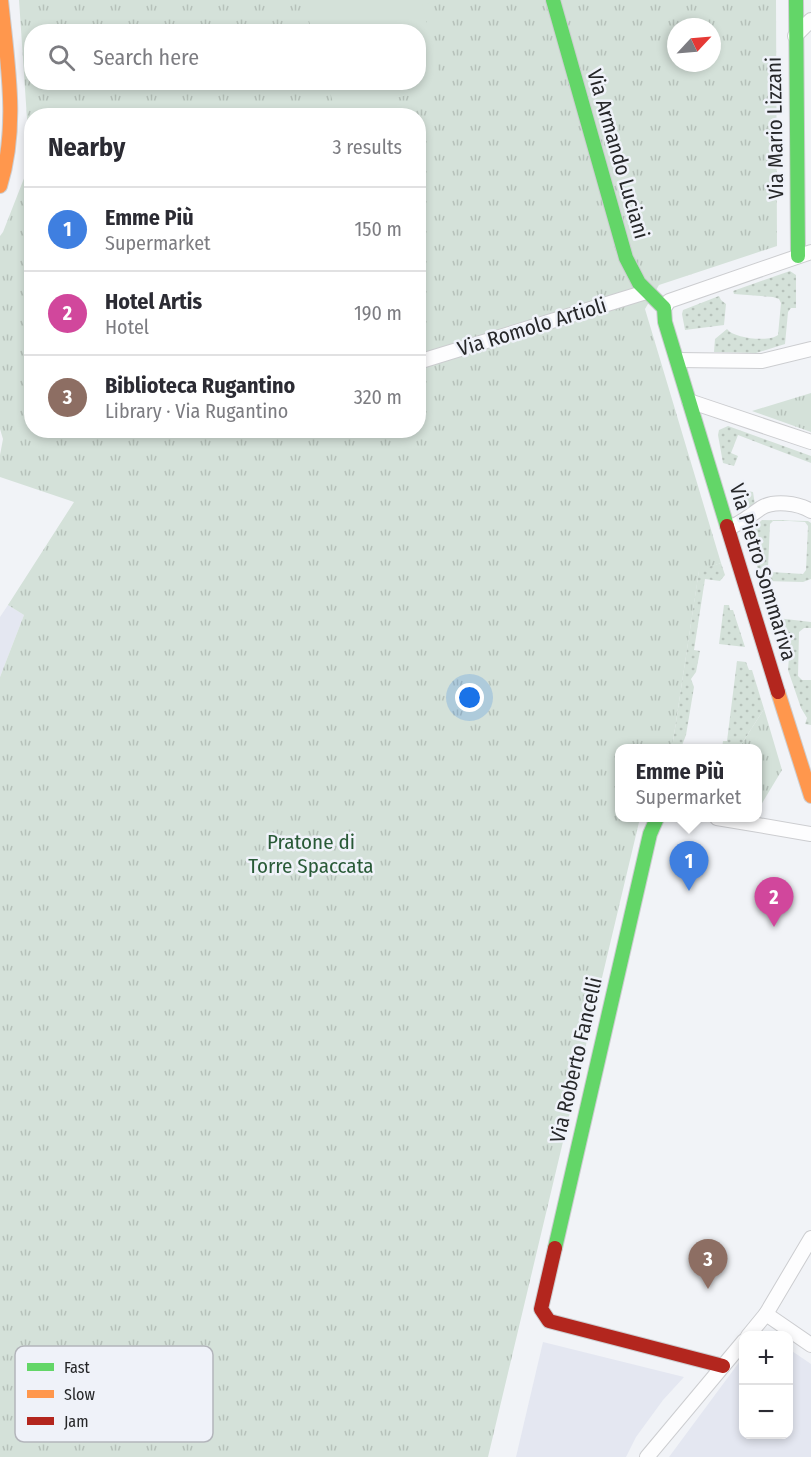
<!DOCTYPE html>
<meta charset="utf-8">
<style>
:root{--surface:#fff;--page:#f7f7f7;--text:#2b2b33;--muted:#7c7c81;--line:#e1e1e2;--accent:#6d6e71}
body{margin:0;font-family:"Fira Sans Condensed",sans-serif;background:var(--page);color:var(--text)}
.controls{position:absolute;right:18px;bottom:18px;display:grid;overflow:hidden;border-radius:12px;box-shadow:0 3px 9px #0003}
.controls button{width:54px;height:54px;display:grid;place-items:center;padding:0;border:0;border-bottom:2px solid var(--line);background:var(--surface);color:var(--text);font:30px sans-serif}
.compass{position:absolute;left:667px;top:18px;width:54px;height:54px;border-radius:50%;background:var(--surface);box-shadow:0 3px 9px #0003;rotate:64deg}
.you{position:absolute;left:470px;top:698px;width:21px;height:21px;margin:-15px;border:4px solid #fff;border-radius:50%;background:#1a73e8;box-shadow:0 0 0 9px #1a73e833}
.badge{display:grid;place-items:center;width:39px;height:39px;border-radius:50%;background:var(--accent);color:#fff;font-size:20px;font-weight:700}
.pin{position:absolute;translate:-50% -50px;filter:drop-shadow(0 2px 3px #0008)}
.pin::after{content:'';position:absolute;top:32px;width:21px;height:18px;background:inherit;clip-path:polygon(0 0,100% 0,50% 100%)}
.popup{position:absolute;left:615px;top:744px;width:147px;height:78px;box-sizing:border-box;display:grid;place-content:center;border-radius:12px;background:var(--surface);filter:drop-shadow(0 2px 4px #0005);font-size:20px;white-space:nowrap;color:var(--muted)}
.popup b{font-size:22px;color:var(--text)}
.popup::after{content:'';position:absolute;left:50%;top:100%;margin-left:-12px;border:12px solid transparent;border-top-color:var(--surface)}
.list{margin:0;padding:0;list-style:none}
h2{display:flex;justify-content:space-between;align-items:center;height:78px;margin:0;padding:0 24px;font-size:26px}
h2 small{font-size:20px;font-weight:400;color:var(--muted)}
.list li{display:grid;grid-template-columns:39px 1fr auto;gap:18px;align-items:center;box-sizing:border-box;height:84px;padding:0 24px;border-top:2px solid var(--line)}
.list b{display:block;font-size:22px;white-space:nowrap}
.list p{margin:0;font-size:20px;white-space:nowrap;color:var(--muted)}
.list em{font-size:20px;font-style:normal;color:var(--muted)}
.icon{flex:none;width:33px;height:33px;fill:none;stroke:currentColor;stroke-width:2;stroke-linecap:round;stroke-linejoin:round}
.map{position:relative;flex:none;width:811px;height:1457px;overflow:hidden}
.search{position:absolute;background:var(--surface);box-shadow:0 3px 9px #0003;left:24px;top:24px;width:402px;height:66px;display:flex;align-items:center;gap:15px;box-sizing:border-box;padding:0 21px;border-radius:24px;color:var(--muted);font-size:22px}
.panel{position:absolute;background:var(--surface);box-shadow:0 3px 9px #0003;left:24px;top:108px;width:402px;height:330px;border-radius:24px}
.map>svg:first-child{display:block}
.built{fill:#e4e7f1}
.grass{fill:url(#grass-tufts);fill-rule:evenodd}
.garden{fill:url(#garden-dots);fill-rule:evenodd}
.pitch{fill:#d4e1d9}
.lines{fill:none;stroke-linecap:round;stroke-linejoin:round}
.street-casing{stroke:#cccdd0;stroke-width:16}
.fast-casing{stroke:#cccdd0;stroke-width:16}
.slow-casing{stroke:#cccdd0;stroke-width:16}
.jam-casing{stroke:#cccdd0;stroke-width:16}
.street{stroke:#fdfdfe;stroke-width:14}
.fast{stroke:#63d668;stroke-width:14}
.slow{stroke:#ff974d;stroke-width:14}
.jam{stroke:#b3261e;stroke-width:14}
.labels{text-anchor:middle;stroke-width:5;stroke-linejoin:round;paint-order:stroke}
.street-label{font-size:21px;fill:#262729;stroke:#eff2f9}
.park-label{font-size:21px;fill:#295a37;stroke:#eff2f9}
.key{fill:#eff2f9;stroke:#b3b5bb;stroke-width:1.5}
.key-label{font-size:16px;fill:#262729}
</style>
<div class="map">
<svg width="811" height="1457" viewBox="0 0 811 1457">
<defs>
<pattern id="grass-tufts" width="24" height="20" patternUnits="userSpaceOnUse" patternTransform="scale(1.5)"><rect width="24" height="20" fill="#d4e1d9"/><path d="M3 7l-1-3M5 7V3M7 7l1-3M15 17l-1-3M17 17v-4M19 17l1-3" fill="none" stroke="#b6c1ba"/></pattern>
<pattern id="garden-dots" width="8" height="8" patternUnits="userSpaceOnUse" patternTransform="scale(1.5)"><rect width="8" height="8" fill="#d4e1d9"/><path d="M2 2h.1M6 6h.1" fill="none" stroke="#b6c1ba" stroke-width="1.8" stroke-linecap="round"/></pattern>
</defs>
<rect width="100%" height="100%" fill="#f1f3f7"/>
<g class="built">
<polygon points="8,605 24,615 0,677 0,617"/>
<polygon points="543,1342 684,1377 663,1400 636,1437 626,1457 516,1457"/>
<polygon points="789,1349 811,1364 811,1457 669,1457 743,1357 744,1434 788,1434"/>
</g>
<g class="grass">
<path d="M19 0H776L777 246 659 285 645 309 721 563 699 571 672 748H620V818H640L488 1457H0V677L24 615 8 605 74 502 0 477V455L3 439 0 429V236L3 232 30 163ZM676 27H712V63H676ZM32 32H418V82H32ZM32 116H418V430H32Z"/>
<polygon points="811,393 811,432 752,411"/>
<polygon points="764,709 782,770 758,810 758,748 739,748"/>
</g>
<g class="garden">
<path d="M790 271 796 275V308H791L788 312 785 344 756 353 714 352 715 339 727 329C734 339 770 342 778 335L781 303 779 299 773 297 734 294 733 291Z"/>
<polygon points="719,296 721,300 726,304 724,325 685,330 682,314 683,310"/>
<polygon points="728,426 811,456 811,463 738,435 731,453 738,456 734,466 723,463 718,435 719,430"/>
<polygon points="736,489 753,492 755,505 744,512"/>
<path d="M762 520 808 521 811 523V579L803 582 764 581 775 616H772L757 569V564L761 560V556L748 543 752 529ZM774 520 805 522 808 526 806 570 803 574 771 572 768 568 770 524Z"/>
<polygon points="721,563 725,575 720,581 705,579 694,650 700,651 696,672 691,679 694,687 686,735 681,748 672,748 699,570"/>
<polygon points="724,605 729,605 730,610 733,610 745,647 719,644"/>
<polygon points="777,618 811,622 811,628 804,628 799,632 798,676 802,680 811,680 811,725 805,724 807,718 801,708 788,670 789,657 779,644 785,634 783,623 774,622"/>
<polygon points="737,661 746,662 749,670 752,670 764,709 739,748 722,748 723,741 727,741"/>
</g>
<polygon class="pitch" points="303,0 438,0 422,5 442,85 337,115 327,83 418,82 418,32 312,31"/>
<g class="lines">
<defs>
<g id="street">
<polyline points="795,36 811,20"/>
<polyline points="664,308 669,301 811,252"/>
<polyline points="677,360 762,361 811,349"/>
<polyline points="418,362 646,292"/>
<polyline points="689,401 811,442"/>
<path d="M728 528C741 524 749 516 761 508 774 500 798 503 811 511"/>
<polyline points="717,818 811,834"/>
<polyline points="766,1314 811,1345"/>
<polyline points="748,1336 766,1314 811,1238"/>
<polyline points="647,1457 744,1341"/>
</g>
<g id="fast">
<polyline points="553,0 626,258 639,283 664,308 665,322 727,526"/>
<polyline points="796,0 798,256"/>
<polyline points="555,1248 650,834 657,818"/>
</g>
<g id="slow">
<path d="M0 186C19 126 7 61 1 0"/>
<polyline points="778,692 811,796"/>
</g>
<g id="jam">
<polyline points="727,526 778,692"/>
<polyline points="555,1248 541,1309 549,1321 723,1366"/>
</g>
</defs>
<use href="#street" class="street-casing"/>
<use href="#fast" class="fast-casing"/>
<use href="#slow" class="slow-casing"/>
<use href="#jam" class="jam-casing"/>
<use href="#street" class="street"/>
<use href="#fast" class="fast"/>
<use href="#slow" class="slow"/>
<use href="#jam" class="jam"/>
</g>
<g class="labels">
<g class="street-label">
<text transform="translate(775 128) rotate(-91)" y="7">Via Mario Lizzani</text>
<text transform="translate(618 154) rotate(74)" y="7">Via Armando Luciani</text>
<text transform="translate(532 327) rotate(-17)" y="7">Via Romolo Artioli</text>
<text transform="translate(763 572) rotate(73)" y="7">Via Pietro Sommariva</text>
<text transform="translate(576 1060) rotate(-77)" y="7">Via Roberto Fancelli</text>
</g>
<g class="park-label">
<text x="311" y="849">Pratone di<tspan x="311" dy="24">Torre Spaccata</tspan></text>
</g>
</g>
<rect x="15" y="1346" width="198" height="96" rx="9" class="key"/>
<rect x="27" y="1363" width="27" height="8" fill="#63d668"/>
<rect x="27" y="1390" width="27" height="8" fill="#ff974d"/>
<rect x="27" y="1417" width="27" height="8" fill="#b3261e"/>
<g class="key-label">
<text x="64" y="1373">Fast</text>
<text x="64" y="1400">Slow</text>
<text x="64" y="1427">Jam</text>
</g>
</svg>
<div class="controls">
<button>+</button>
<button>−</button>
</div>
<svg class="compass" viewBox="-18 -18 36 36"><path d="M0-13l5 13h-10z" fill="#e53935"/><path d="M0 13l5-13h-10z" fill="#7c7c81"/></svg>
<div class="you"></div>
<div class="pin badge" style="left:689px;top:891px;background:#3f7fe0">1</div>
<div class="popup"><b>Emme Più</b>Supermarket</div>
<div class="pin badge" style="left:774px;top:927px;background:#d1479c">2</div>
<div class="pin badge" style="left:708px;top:1289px;background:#8d6e63">3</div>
<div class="search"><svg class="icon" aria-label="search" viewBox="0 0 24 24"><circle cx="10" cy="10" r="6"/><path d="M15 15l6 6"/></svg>Search here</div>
<section class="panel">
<h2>Nearby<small>3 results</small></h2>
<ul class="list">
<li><span class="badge" style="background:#3f7fe0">1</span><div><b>Emme Più</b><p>Supermarket</p></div><em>150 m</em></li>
<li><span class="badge" style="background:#d1479c">2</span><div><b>Hotel Artis</b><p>Hotel</p></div><em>190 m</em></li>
<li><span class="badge" style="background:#8d6e63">3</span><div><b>Biblioteca Rugantino</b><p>Library · Via Rugantino</p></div><em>320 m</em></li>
</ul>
</section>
</div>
